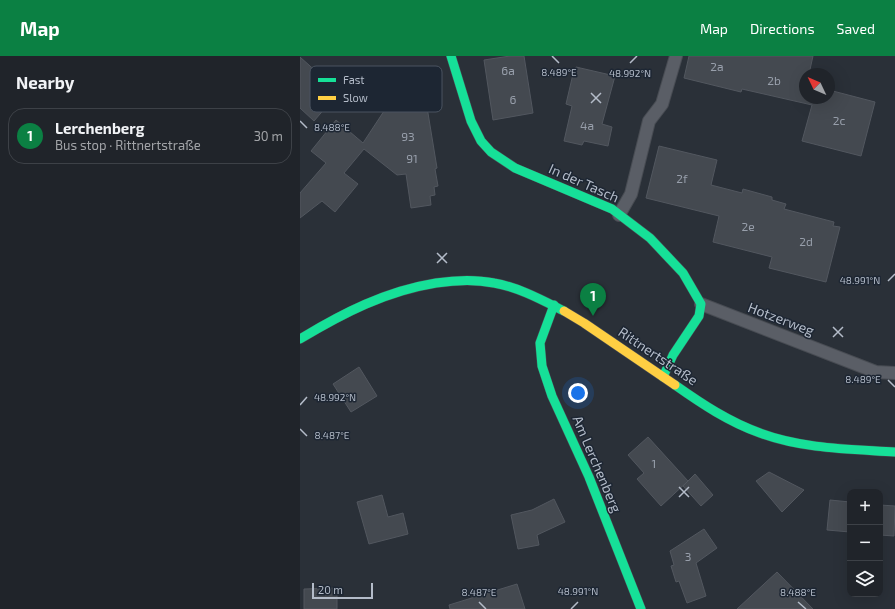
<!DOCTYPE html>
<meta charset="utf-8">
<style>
:root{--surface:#20242a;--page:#2d3036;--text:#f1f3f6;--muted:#a2a4a8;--line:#3d4147;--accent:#0b8043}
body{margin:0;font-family:"Exo 2",sans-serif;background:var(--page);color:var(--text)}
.controls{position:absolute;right:12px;bottom:12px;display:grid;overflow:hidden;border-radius:8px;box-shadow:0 4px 16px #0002}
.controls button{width:36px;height:36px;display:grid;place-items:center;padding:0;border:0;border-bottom:1px solid var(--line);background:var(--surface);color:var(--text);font:20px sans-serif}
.compass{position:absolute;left:499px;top:12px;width:36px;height:36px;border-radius:50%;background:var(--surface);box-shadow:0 4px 16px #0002;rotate:314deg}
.scale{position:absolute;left:12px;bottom:10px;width:61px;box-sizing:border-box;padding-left:4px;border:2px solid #b4bcc9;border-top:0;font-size:11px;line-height:14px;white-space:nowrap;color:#b4bcc9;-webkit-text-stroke:3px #1d2633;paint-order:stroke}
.you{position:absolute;left:278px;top:337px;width:14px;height:14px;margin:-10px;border:3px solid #fff;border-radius:50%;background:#1a73e8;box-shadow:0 0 0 6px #1a73e833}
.badge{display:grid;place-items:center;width:26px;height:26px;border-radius:50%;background:var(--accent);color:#fff;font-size:13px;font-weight:700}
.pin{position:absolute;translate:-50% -33px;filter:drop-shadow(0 1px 2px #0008)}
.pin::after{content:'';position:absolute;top:21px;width:14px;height:12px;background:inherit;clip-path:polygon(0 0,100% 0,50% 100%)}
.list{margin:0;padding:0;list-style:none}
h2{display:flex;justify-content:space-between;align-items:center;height:52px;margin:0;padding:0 16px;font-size:17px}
h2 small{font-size:13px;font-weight:400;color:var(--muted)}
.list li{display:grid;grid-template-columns:26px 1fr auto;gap:12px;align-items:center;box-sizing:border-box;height:56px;margin:0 8px 8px;padding:0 8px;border:1px solid var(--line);border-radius:16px}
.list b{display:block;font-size:15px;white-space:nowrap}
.list p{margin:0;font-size:13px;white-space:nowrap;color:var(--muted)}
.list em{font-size:13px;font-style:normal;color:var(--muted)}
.icon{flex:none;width:22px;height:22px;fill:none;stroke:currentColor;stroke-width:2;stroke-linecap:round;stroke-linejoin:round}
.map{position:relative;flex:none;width:595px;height:553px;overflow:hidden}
header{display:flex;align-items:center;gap:24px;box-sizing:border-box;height:56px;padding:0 20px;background:var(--accent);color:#fff}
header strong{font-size:19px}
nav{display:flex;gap:22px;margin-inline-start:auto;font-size:14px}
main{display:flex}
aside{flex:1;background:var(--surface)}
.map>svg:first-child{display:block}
.building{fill:#444950;stroke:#52575f}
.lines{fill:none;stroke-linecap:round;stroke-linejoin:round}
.lane-casing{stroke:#484c53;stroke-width:14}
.fast-casing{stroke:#484c53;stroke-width:10}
.slow-casing{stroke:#484c53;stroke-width:10}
.lane{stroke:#5a5e66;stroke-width:12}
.fast{stroke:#16e098;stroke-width:9}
.slow{stroke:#ffcf43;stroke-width:9}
.ticks{fill:none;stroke:#b4bcc9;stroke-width:1.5}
.labels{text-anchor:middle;stroke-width:3;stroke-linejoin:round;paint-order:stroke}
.number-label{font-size:12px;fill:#989fab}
.street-label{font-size:14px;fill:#b4bcc9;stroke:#1d2633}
.key{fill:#1d2633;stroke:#4a5360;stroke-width:1}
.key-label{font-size:11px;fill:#b4bcc9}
.ticks-label{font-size:10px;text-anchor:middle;fill:#b4bcc9;stroke:#1d2633;stroke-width:3;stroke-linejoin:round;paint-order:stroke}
</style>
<header>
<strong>Map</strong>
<nav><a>Map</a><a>Directions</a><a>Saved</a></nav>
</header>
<main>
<aside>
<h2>Nearby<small></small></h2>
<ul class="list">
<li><span class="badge">1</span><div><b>Lerchenberg</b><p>Bus stop · Rittnertstraße</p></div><em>30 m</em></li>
</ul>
</aside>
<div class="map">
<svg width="595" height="553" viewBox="0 0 595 553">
<rect width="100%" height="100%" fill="#2a3038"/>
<g class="building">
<polygon points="210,0 224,0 233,57 193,64 184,4"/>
<polygon points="389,0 513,0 509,18 505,18 505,42 529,42 529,34 575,46 561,100 502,85 512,49 442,33 441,36 384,22"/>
<polygon points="0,1 39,36 14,65 0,52"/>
<polygon points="276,11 315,20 302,68 312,71 308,90 284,85 282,89 264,85 272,50 266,48 273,18 274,18"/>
<polygon points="126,45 137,112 135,113 138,130 134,131 135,139 130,140 131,149 111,152 106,118 97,119 64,93 44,117 58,128 35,156 22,145 0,162 0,137 26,107 11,95 36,64 63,87 86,52"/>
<polygon points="359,90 417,104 411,129 442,137 443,133 472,141 472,144 486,148 484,153 534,166 533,170 540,171 526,226 469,212 472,201 413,186 419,160 346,142"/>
<polygon points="59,311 77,340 51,356 33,328"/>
<polygon points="348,381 388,425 361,450 337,423 344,417 328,399"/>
<polygon points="469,416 504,434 482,456 456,425"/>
<polygon points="395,418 413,439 401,450 383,430"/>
<polygon points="82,439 88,461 103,457 108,478 69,488 57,446"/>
<polygon points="254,443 265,466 237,479 239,489 218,493 211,459 232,454"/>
<polygon points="530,444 550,446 550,476 527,474"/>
<polygon points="580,449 595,450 594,480 580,479"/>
<polygon points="404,473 417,492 396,507 406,540 387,547 379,525 376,526 371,510 374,509 370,495"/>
<polygon points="477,516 513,553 437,553"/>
<polygon points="217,528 225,553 150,553 149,549"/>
<polygon points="37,532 37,553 4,553 4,533"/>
</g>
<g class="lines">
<defs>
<g id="lane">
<polyline points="319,159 331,138 349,65 362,48 376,0"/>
<polyline points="401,248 576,316 595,317"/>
</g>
<g id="fast">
<polyline points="151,0 171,65 181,85 191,96 215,112 312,153 350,182 383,217 401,248 399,260 373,299 363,321"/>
<polyline points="254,249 240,287 242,310 252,340 289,421 341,553"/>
<path d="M0 283C43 257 86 235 136 227 155 224 175 223 194 227 218 231 242 244 264 255"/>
<path d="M375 329C402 348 429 366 460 377 503 393 550 393 595 396"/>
</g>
<polyline id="slow" points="264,255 284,267 375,329"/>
</defs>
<use href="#lane" class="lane-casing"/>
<use href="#fast" class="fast-casing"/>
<use href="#slow" class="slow-casing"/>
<use href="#lane" class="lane"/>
<use href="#fast" class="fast"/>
<use href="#slow" class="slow"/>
</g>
<path class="ticks" d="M252 0 259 7M330 7 337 0M291 37 301 47M291 47 301 37M0 65 7 72M137 197 147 207M137 207 147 197M588 225 595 218M533 271 543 281M533 281 543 271M588 324 595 331M0 349 7 341M0 373 7 380M379 431 389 441M379 441 389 431M179 546 186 553M498 546 506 553M271 553 278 546"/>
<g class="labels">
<g class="number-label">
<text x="417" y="15">2a</text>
<text x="208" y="19">6a</text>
<text x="474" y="29">2b</text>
<text x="213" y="48">6</text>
<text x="539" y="69">2c</text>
<text x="287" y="74">4a</text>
<text x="108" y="85">93</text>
<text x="112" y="107">91</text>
<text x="382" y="127">2f</text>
<text x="448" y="175">2e</text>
<text x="506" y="190">2d</text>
<text x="354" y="412">1</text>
<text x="388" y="505">3</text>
</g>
<g class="street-label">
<text transform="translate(284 127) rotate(24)" y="5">In der Tasch</text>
<text transform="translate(481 263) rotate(21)" y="5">Hotzerweg</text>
<text transform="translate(358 300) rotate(34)" y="5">Rittnertstraße</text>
<text transform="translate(297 408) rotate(67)" y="5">Am Lerchenberg</text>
</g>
</g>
<rect x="10" y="10" width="132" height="46" rx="6" class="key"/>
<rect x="18" y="22" width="18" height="4" fill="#16e098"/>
<rect x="18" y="40" width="18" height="4" fill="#ffcf43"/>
<g class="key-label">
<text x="43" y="28">Fast</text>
<text x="43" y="46">Slow</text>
</g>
<g class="ticks-label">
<text x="259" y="20">8.489°E</text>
<text x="330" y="21">48.992°N</text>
<text x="32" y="75">8.488°E</text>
<text x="560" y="228">48.991°N</text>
<text x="563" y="327">8.489°E</text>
<text x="35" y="345">48.992°N</text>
<text x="32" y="383">8.487°E</text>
<text x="278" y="539">48.991°N</text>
<text x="179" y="540">8.487°E</text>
<text x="498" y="540">8.488°E</text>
</g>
</svg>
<div class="controls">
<button>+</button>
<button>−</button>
<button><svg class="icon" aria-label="layers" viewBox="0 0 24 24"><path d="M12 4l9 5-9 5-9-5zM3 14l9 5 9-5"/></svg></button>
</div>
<svg class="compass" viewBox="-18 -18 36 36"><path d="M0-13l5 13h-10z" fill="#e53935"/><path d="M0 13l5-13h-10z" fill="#a2a4a8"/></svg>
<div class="scale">20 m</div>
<div class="you"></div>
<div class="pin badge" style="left:293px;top:260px">1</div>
</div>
</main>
